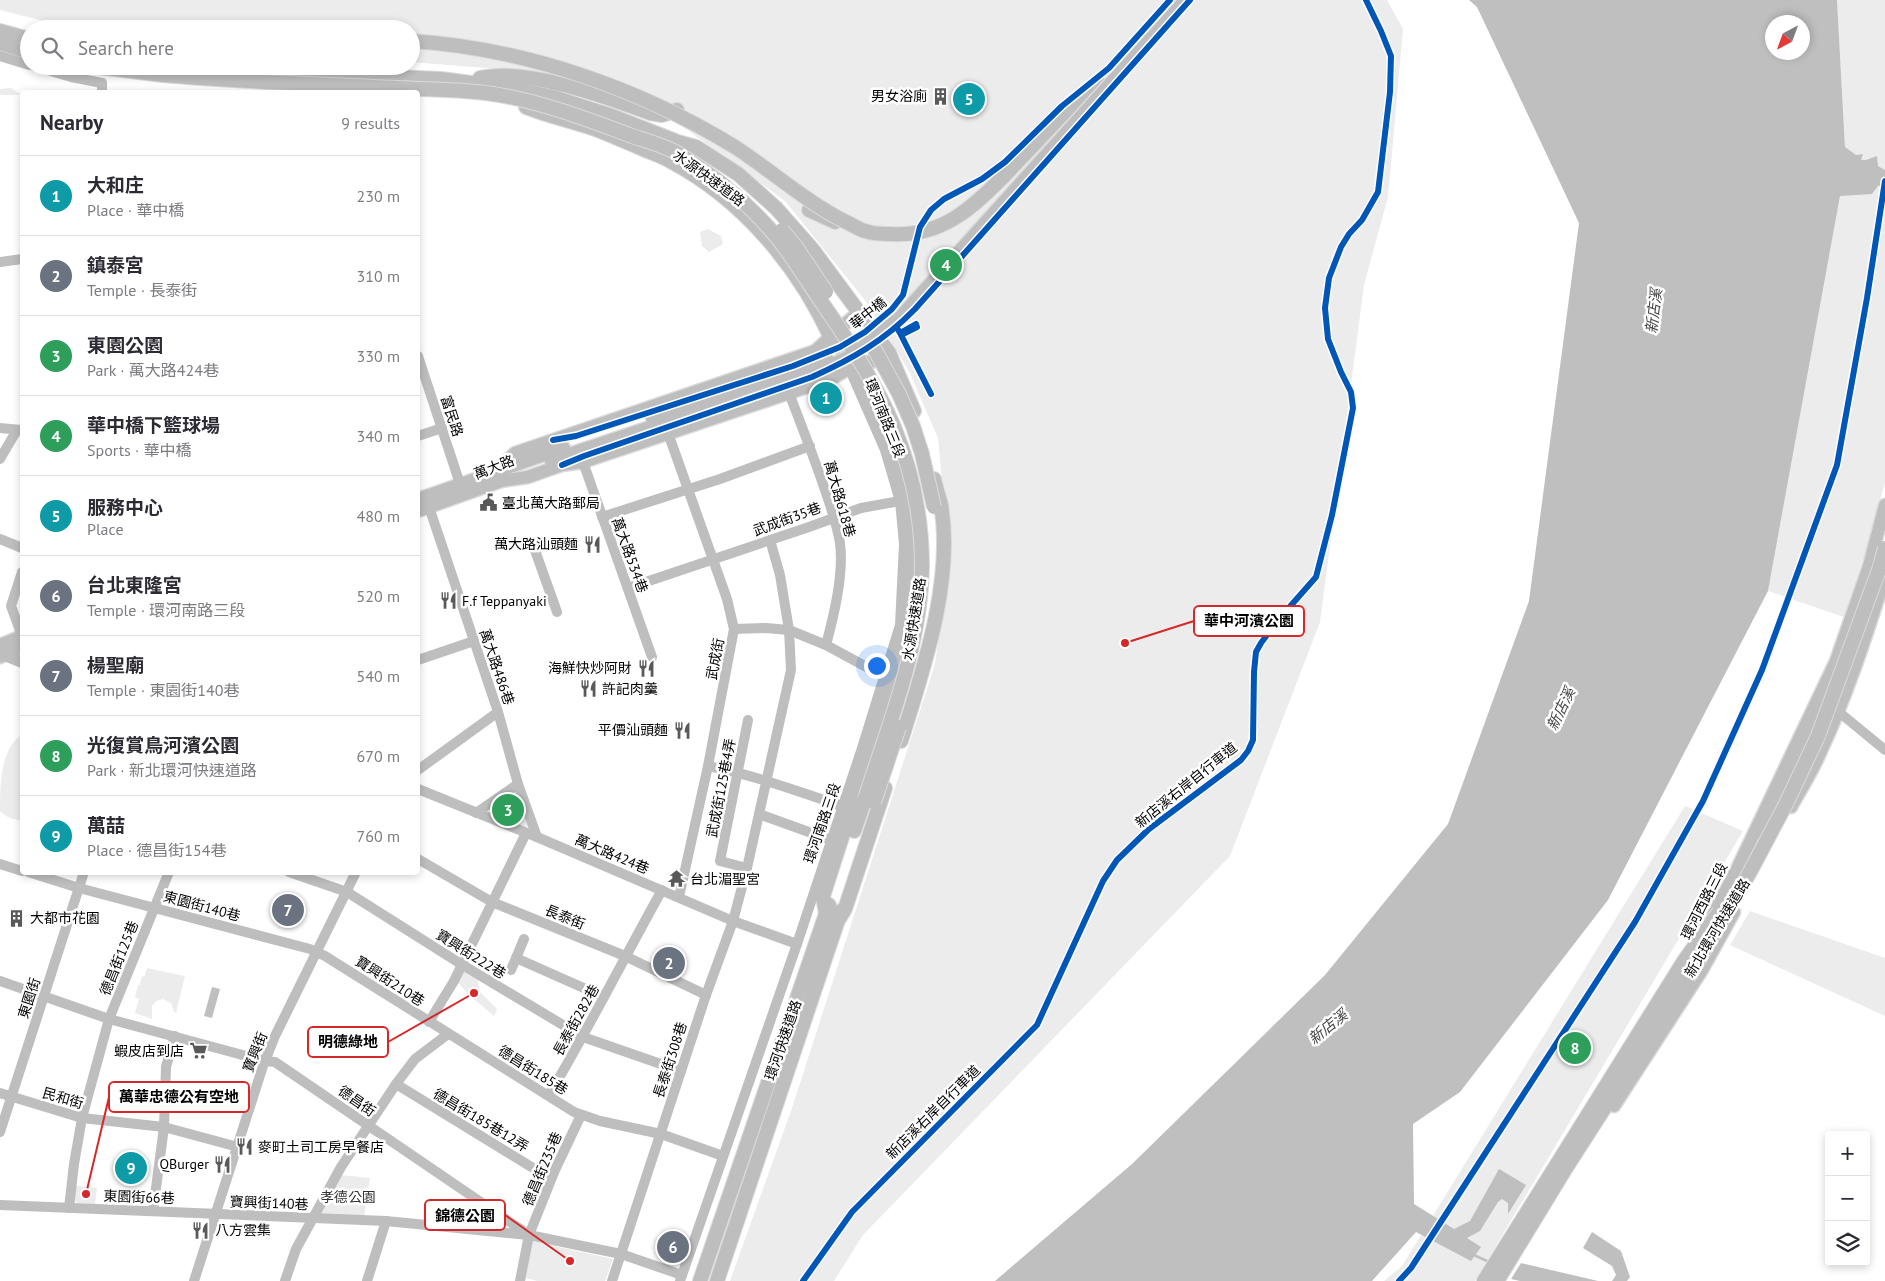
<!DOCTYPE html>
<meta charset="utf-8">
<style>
:root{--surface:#fff;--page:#f2f2f3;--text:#2b2b33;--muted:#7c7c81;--line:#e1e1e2;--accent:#595959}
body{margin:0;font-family:"PT Sans","Noto Sans TC",sans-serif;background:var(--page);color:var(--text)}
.controls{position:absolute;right:15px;bottom:15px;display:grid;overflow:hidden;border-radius:5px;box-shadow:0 2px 8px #0003}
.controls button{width:45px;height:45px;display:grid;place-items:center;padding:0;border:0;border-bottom:1px solid var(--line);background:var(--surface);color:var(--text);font:25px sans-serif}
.compass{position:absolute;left:1765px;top:15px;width:45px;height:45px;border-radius:50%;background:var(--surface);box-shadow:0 2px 8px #0003;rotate:221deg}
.you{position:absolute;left:876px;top:665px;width:18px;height:18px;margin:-12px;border:4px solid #fff;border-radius:50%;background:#1a73e8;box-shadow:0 0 0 8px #1a73e833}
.badge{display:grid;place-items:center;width:32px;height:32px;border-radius:50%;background:var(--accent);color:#fff;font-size:16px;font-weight:700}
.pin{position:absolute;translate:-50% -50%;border:2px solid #fff;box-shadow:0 1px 5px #0006}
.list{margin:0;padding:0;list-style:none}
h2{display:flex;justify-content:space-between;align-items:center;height:65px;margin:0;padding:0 20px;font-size:21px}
h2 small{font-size:16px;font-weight:400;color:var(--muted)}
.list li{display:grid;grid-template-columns:32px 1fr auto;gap:15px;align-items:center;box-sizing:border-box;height:80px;padding:0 20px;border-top:1px solid var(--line)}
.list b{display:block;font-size:19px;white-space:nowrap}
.list p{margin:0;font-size:16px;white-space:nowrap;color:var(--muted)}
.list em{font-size:16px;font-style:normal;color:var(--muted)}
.icon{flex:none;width:28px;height:28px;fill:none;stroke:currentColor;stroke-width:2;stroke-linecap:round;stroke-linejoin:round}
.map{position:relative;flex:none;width:1885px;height:1281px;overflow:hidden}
.search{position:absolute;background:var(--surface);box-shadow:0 2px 8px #0003;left:20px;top:20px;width:400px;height:55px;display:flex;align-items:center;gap:12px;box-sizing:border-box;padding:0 18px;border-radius:28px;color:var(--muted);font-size:19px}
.panel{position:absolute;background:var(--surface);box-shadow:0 2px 8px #0003;left:20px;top:90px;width:400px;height:785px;border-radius:5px}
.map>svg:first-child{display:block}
.green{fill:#ececec}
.water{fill:#bfbfbf;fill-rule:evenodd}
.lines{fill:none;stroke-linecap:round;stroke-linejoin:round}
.stream{stroke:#bfbfbf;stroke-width:2.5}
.major-casing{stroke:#dbdbdb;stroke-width:15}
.highway-casing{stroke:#dbdbdb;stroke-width:16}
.minor{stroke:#bebebe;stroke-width:10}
.major{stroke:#bebebe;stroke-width:12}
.highway{stroke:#bebebe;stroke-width:14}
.major-bridge-casing{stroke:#dbdbdb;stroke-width:15;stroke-linecap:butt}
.highway-bridge-casing{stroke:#dbdbdb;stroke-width:16;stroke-linecap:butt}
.major-bridge{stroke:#bebebe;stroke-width:12}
.highway-bridge{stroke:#bebebe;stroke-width:14}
.cycleway-casing{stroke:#fff;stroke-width:9}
.cycleway{stroke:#0057b8;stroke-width:6}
.labels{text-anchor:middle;stroke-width:5;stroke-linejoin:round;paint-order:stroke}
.poi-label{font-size:14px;fill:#000;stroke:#fff;text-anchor:start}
.street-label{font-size:14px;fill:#000;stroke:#fff}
.park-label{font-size:14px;fill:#333;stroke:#fff}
.water-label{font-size:15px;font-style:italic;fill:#444;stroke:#fff}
.leader{fill:none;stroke:#d62828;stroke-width:2}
.callout-dot{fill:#d62828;stroke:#fff;stroke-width:2}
.callout{fill:#fff;stroke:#d62828;stroke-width:2}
.callout-label{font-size:15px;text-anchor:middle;font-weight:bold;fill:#000}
</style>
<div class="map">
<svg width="1885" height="1281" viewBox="0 0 1885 1281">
<rect width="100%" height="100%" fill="#fff"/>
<g class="green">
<polygon points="0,0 1387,0 1403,29 1388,197 1364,285 1320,622 1230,856 863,1235 834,1281 730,1281 792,1108 935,664 949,556 938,438 909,371 864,299 785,201 686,129 646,107 522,71 411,62 411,29 76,29 0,10"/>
<polygon points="1837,0 1885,0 1885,483 1865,553 1844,617 1768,591 1846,163"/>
<polygon points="11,88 22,95 0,95 0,89"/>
<polygon points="708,229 721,236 723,244 709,252 702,246 700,232"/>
<path d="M22 735V820C13 820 7 818 0 811 0 788 0 747 22 735Z"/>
<polygon points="513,790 520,791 530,823 526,828 491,813 490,807"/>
<polygon points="1685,806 1743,831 1475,1281 1384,1281 1402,1266"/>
<polygon points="1750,911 1885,958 1885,1016 1730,945"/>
<polygon points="147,968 185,976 176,1013 174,1012 171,1003 163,999 156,1001 152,1006 152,1019 135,1013 139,999 135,997 138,985 140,985 142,976 144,977"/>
<polygon points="463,969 477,977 480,992 497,1009 494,1016 468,994 457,981"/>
<polygon points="341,1175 370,1178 364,1217 317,1214"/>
<polygon points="76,1186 97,1188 95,1204 77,1203 74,1199"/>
<polygon points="532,1241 613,1259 605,1281 537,1281 526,1278"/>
</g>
<g class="water">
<path d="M1469 0H1837L1845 147 1856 155 1863 154 1861 160H1866L1877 156 1878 166 1885 170V186H1878L1872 194 1840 196 1768 591 1608 900 1460 1092 1413 1124 1414 1204 1454 1229 1470 1221 1499 1169 1526 1185 1508 1214V1203L1502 1199 1498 1202 1480 1231 1467 1238 1481 1247 1471 1261 1416 1232 1372 1281H995L1132 1164 1325 975 1448 824 1529 601 1579 223 1477 7ZM1772 22H1802V52H1772Z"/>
<polygon points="212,987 220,989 212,1018 204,1016"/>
<polygon points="1592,1232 1621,1251 1630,1277 1627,1281 1612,1281 1616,1275 1612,1266 1583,1248"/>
<polygon points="1521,1263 1598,1281 1520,1281 1511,1279"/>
</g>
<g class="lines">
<polyline class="stream" points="1474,1255 1489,1262"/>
<defs>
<g id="major">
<polyline points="551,461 581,450"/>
<path d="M496 471 515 453 815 351C830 338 843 324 859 313"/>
<polyline points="500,481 528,477 562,465 583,462 831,379 857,364 874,361 887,354"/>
<polyline points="418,499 564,448"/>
<polyline points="418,511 507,479"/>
<polyline points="0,645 22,636"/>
<polyline points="0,657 22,648"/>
<path d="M1791 807C1801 789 1812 772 1820 753 1847 696 1866 636 1885 577"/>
<polyline points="1710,921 1737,869 1836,661 1869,566 1885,505"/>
<polyline points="1614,1106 1702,970 1734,912"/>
</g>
<g id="highway">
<polyline points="0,31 29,39"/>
<polyline points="0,43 29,52"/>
<polyline points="91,66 163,75"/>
<polyline points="235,66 304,73 441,79 517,89 553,97 612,116 678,142 696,147 738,174 776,208 813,250 889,353 914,411"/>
<path d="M480 78C526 67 607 97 650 113L662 115 677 110"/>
<path d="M526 107C548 116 572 121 595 129 611 135 626 142 641 148 651 153 663 156 672 162 743 200 798 266 831 338"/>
<polyline points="1004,176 1062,115 1100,84"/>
<polyline points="809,210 835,222"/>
<path d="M901 741C923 670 954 581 941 505 939 497 936 488 934 479"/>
<polyline points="854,831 865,799"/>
<polyline points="1762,832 1807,738 1820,697"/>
<path d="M826 914 823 896 908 631C918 553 915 499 884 426 876 405 866 383 850 368"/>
<polyline points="839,919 845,909 885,788"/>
<polyline points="700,1281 829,905"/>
<polyline points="717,1281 841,911"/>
<polyline points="1484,1281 1684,961"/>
<polyline points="1497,1281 1564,1171 1688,978"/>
</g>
</defs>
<use href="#major" class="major-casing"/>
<use href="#highway" class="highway-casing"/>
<g class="minor">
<polyline points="0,56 29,65"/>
<polyline points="34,66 71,77 102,83 102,92"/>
<polyline points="0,262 22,259"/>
<polyline points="831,338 848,364"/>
<polyline points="418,356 460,484"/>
<path d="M789 393C801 424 813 455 824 487 830 505 837 524 840 543 844 574 834 615 826 645"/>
<polyline points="0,428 21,430"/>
<polyline points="668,433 727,599 734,629 708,766 679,897"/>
<polyline points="418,436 442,428"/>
<polyline points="0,459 17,430"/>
<polyline points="583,462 652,657"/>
<polyline points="429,507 498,712 518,784 537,837"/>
<polyline points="602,517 720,479 810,446"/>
<polyline points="0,539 22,548"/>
<polyline points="532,542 557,612"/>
<polyline points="628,588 809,527 861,508 900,501"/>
<polyline points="734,629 766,628 789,630 826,645 885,677"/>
<polyline points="22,636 11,606 22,572"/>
<polyline points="0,654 22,663"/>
<polyline points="418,660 474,641"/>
<polyline points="1834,708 1885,750"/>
<path d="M708 766C754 775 797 791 842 806"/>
<polyline points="418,770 498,712"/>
<polyline points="418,789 537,837 733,921 797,944"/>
<polyline points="476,813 518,784"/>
<polyline points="759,814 831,840"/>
<polyline points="418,859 492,902 625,956 706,995"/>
<polyline points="0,864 22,871"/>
<polyline points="747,868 720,861 748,720"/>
<polyline points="28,872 79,888 310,949 325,956 574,1112 600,1121 661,1134 723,1156"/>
<polyline points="289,872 347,892 461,964 583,1037 681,1071"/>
<polyline points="516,958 604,997"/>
<polyline points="511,970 524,939"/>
<polyline points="0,981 109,1019 265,1061 275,1062 529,1235 621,1254 682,1275"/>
<polyline points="429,1022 454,981 526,833"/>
<polyline points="396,1084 551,1179"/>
<polyline points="0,1093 82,1118 164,1127 238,1147"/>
<path d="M549 1095C589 1028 624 958 662 890"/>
<polyline points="0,1132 84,872"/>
<polyline points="0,1205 386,1221 528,1235"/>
<polyline points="69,1208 74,1164 82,1118 109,1019 169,872"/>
<polyline points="153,1211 164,1127 166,1067 175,1036"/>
<polyline points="194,1281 263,1066 275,1036 356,872"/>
<polyline points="285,1281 296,1249 341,1167 396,1084 415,1059 448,1034"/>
<polyline points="367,1281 386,1221"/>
<polyline points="520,1281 529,1235 555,1170 581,1115"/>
<polyline points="612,1281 706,995 733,921 747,868 791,670 789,630 780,575 770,540"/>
<polyline points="680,1281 797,944 862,748 900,625 904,544 900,501 885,450 853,377"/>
</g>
<use href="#major" class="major"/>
<use href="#highway" class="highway"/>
<defs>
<g id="major-bridge">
<polyline points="651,417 827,358"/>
<polyline points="581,450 818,371 852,355 899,318 1185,0"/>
</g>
<g id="highway-bridge">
<path d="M411 41C524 48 639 88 735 147 772 171 805 201 844 221 851 224 858 229 865 231 873 234 883 234 891 234 941 237 971 209 1004 176"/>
<path d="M163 75C241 82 320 84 398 88 431 90 466 89 499 95 545 103 589 120 632 136 647 141 666 146 679 154 715 176 749 204 776 236 793 257 807 281 823 304 880 386 922 462 922 566 921 646 889 724 865 799"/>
<polyline points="782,230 796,247 826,292"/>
<polyline points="870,341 899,394 913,426 922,454 934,507"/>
<polyline points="874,802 899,727"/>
<polyline points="1684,961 1719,912"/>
<polyline points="1688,978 1750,872 1786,804 1818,736 1880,567 1885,548"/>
</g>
</defs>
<use href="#major-bridge" class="major-bridge-casing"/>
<use href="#highway-bridge" class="highway-bridge-casing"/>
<use href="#major-bridge" class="major-bridge"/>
<use href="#highway-bridge" class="highway-bridge"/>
<defs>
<g id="cycleway">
<polyline points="897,328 900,333 916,324 917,327 901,335 931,394"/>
<polyline points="553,440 576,436 793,366 840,347 865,332 892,309 903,295 920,227 931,210 944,199 982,179 1005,162 1062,106 1109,68 1170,0"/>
<path d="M562 465 584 456 812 377C852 359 884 341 915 309L1190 0"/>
<polyline points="803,1281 852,1212 1037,1025 1103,881 1117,860 1149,829 1241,760 1248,751 1253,740 1254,672 1256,652 1261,643 1279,619 1316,577 1332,515 1353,408 1351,392 1341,372 1328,339 1325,308 1329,278 1341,247 1349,234 1362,220 1378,192 1390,92 1391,56 1381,31 1366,0"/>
<polyline points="1399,1281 1411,1268 1635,922 1703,801 1762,670 1837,465 1867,298 1885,181"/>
</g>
</defs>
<use href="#cycleway" class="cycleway-casing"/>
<use href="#cycleway" class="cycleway"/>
</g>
<defs>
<symbol id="building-bare" viewBox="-9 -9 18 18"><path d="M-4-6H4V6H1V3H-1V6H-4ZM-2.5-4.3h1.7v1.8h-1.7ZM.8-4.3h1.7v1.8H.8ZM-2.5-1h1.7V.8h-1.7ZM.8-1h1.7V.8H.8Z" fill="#595959" stroke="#fff" stroke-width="2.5" paint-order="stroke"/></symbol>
<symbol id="civic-bare" viewBox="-9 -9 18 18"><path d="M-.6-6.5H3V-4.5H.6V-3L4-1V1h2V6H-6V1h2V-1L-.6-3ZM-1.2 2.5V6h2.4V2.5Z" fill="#595959" stroke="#fff" stroke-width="2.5" paint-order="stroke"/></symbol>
<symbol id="restaurant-bare" viewBox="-9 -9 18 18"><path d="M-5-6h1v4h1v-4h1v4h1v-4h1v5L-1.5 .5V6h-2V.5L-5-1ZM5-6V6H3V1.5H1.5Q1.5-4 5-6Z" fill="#595959" stroke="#fff" stroke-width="2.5" paint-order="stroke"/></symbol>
<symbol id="temple-bare" viewBox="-9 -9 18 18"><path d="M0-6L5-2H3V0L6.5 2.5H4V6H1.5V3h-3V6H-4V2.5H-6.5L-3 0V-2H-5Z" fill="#595959" stroke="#fff" stroke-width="2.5" paint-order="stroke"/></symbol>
<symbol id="supermarket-bare" viewBox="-9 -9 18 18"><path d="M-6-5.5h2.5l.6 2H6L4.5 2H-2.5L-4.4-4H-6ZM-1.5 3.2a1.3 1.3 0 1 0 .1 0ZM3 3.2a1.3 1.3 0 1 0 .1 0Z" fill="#595959" stroke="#fff" stroke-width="2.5" paint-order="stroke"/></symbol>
</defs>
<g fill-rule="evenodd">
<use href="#building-bare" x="928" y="84" width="25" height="25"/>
<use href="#civic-bare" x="476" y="490" width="25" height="25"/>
<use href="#restaurant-bare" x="580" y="532" width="25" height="25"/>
<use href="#restaurant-bare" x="436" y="588" width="25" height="25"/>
<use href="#restaurant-bare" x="634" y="656" width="25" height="25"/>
<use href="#restaurant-bare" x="576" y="676" width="25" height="25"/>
<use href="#restaurant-bare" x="670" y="718" width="25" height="25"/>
<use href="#temple-bare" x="664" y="866" width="25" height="25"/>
<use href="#building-bare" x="4" y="906" width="25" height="25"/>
<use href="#supermarket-bare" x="186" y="1038" width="25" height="25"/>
<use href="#restaurant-bare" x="232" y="1134" width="25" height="25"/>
<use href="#restaurant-bare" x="210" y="1152" width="25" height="25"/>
<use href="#restaurant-bare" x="188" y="1218" width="25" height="25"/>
</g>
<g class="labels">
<g class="poi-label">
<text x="927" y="101" text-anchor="end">男女浴廁</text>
<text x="502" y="508">臺北萬大路郵局</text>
<text x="578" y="549" text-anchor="end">萬大路汕頭麵</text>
<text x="462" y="606">F.f Teppanyaki</text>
<text x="632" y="673" text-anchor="end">海鮮快炒阿財</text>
<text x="602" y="694">許記肉羹</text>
<text x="668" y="735" text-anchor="end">平價汕頭麵</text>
<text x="690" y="884">台北湄聖宮</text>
<text x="30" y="923">大都市花園</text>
<text x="184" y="1056" text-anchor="end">蝦皮店到店</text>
<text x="258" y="1152">麥町土司工房早餐店</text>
<text x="209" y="1169" text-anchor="end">QBurger</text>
<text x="215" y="1235">八方雲集</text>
</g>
<g class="street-label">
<text transform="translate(709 178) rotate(36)" y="5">水源快速道路</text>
<text transform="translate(868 313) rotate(-38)" y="5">華中橋</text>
<text transform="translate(452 416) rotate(72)" y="5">富民路</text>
<text transform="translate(885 418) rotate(68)" y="5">環河南路三段</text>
<text transform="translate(494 467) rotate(-21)" y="5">萬大路</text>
<text transform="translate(840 499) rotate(74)" y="5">萬大路618巷</text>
<text transform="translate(787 519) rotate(-20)" y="5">武成街35巷</text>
<text transform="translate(630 555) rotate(70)" y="5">萬大路534巷</text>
<text transform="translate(914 619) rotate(-81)" y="5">水源快速道路</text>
<text transform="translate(715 659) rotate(-79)" y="5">武成街</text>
<text transform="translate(497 667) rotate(71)" y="5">萬大路486巷</text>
<text transform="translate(1186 785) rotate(-39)" y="5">新店溪右岸自行車道</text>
<text transform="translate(721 788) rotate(-79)" y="5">武成街125巷4弄</text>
<text transform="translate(822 823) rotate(-71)" y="5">環河南路三段</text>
<text transform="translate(612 854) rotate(23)" y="5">萬大路424巷</text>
<text transform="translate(1704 901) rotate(-63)" y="5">環河西路三段</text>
<text transform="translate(202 906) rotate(15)" y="5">東園街140巷</text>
<text transform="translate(565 917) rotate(22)" y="5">長泰街</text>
<text transform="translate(1717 928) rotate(-59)" y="5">新北環河快速道路</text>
<text transform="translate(471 954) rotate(32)" y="5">寶興街222巷</text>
<text transform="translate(119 958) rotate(-68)" y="5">德昌街125巷</text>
<text transform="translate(390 981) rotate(33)" y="5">寶興街210巷</text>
<text transform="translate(29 998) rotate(-72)" y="5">東園街</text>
<text transform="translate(576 1020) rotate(-61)" y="5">長泰街282巷</text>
<text transform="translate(783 1040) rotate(-71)" y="5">環河快速道路</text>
<text transform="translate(255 1052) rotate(-68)" y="5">寶興街</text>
<text transform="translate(670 1060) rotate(-72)" y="5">長泰街308巷</text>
<text transform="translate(533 1070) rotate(32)" y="5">德昌街185巷</text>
<text transform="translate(63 1098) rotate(16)" y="5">民和街</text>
<text transform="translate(357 1101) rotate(35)" y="5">德昌街</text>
<text transform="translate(933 1112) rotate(-45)" y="5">新店溪右岸自行車道</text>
<text transform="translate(481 1120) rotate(31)" y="5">德昌街185巷12弄</text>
<text transform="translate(542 1169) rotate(-67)" y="5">德昌街235巷</text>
<text transform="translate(139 1197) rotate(2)" y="5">東園街66巷</text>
<text transform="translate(269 1203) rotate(2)" y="5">寶興街140巷</text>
</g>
<g class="park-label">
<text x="348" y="1202">孝德公園</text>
</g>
<g class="water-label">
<text transform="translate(1654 311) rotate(-83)" y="5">新店溪</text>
<text transform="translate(1561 709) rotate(-64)" y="5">新店溪</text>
<text transform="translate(1328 1027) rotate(-39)" y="5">新店溪</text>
</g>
</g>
<path class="leader" d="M1125 643L1194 621M474 993L388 1042M86 1194L109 1097M570 1261L505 1215"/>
<g class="callout-dot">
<circle cx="1125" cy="643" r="5"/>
<circle cx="474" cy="993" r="5"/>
<circle cx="86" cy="1194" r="5"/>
<circle cx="570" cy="1261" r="5"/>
</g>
<g class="callout">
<rect x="1194" y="606" width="110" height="30" rx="5"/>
<rect x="308" y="1027" width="80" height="30" rx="5"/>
<rect x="109" y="1082" width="140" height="30" rx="5"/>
<rect x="425" y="1200" width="80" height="30" rx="5"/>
</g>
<g class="callout-label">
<text x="1249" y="626">華中河濱公園</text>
<text x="348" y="1047">明德綠地</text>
<text x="179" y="1102">萬華忠德公有空地</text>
<text x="465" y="1221">錦德公園</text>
</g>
</svg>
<div class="controls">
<button>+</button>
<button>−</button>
<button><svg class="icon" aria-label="layers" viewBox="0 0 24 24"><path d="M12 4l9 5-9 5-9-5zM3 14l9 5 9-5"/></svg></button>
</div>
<svg class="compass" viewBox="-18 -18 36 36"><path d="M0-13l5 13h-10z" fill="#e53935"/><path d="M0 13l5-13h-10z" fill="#7c7c81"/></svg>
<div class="you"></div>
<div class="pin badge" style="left:826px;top:398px;background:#0f9aa8">1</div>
<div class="pin badge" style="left:669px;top:963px;background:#6b7280">2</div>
<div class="pin badge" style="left:508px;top:810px;background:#2e9e5b">3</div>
<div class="pin badge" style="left:946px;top:265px;background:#2e9e5b">4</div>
<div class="pin badge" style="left:969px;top:99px;background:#0f9aa8">5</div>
<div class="pin badge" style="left:673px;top:1247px;background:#6b7280">6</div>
<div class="pin badge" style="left:288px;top:910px;background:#6b7280">7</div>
<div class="pin badge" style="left:1575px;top:1048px;background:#2e9e5b">8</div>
<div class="pin badge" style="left:131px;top:1168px;background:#0f9aa8">9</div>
<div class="search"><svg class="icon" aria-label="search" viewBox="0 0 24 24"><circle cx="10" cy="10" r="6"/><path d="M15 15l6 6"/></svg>Search here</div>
<section class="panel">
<h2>Nearby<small>9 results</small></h2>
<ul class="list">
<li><span class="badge" style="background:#0f9aa8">1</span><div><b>大和庄</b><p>Place · 華中橋</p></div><em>230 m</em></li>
<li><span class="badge" style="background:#6b7280">2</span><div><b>鎮泰宮</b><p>Temple · 長泰街</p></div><em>310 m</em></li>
<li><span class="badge" style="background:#2e9e5b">3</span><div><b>東園公園</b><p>Park · 萬大路424巷</p></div><em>330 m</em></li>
<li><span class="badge" style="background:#2e9e5b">4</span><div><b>華中橋下籃球場</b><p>Sports · 華中橋</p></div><em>340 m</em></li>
<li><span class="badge" style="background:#0f9aa8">5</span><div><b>服務中心</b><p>Place</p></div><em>480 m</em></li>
<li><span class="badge" style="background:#6b7280">6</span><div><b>台北東隆宮</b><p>Temple · 環河南路三段</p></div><em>520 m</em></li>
<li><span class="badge" style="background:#6b7280">7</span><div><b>楊聖廟</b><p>Temple · 東園街140巷</p></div><em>540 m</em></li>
<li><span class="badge" style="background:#2e9e5b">8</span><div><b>光復賞鳥河濱公園</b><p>Park · 新北環河快速道路</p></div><em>670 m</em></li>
<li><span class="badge" style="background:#0f9aa8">9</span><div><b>萬喆</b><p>Place · 德昌街154巷</p></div><em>760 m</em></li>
</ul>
</section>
</div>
